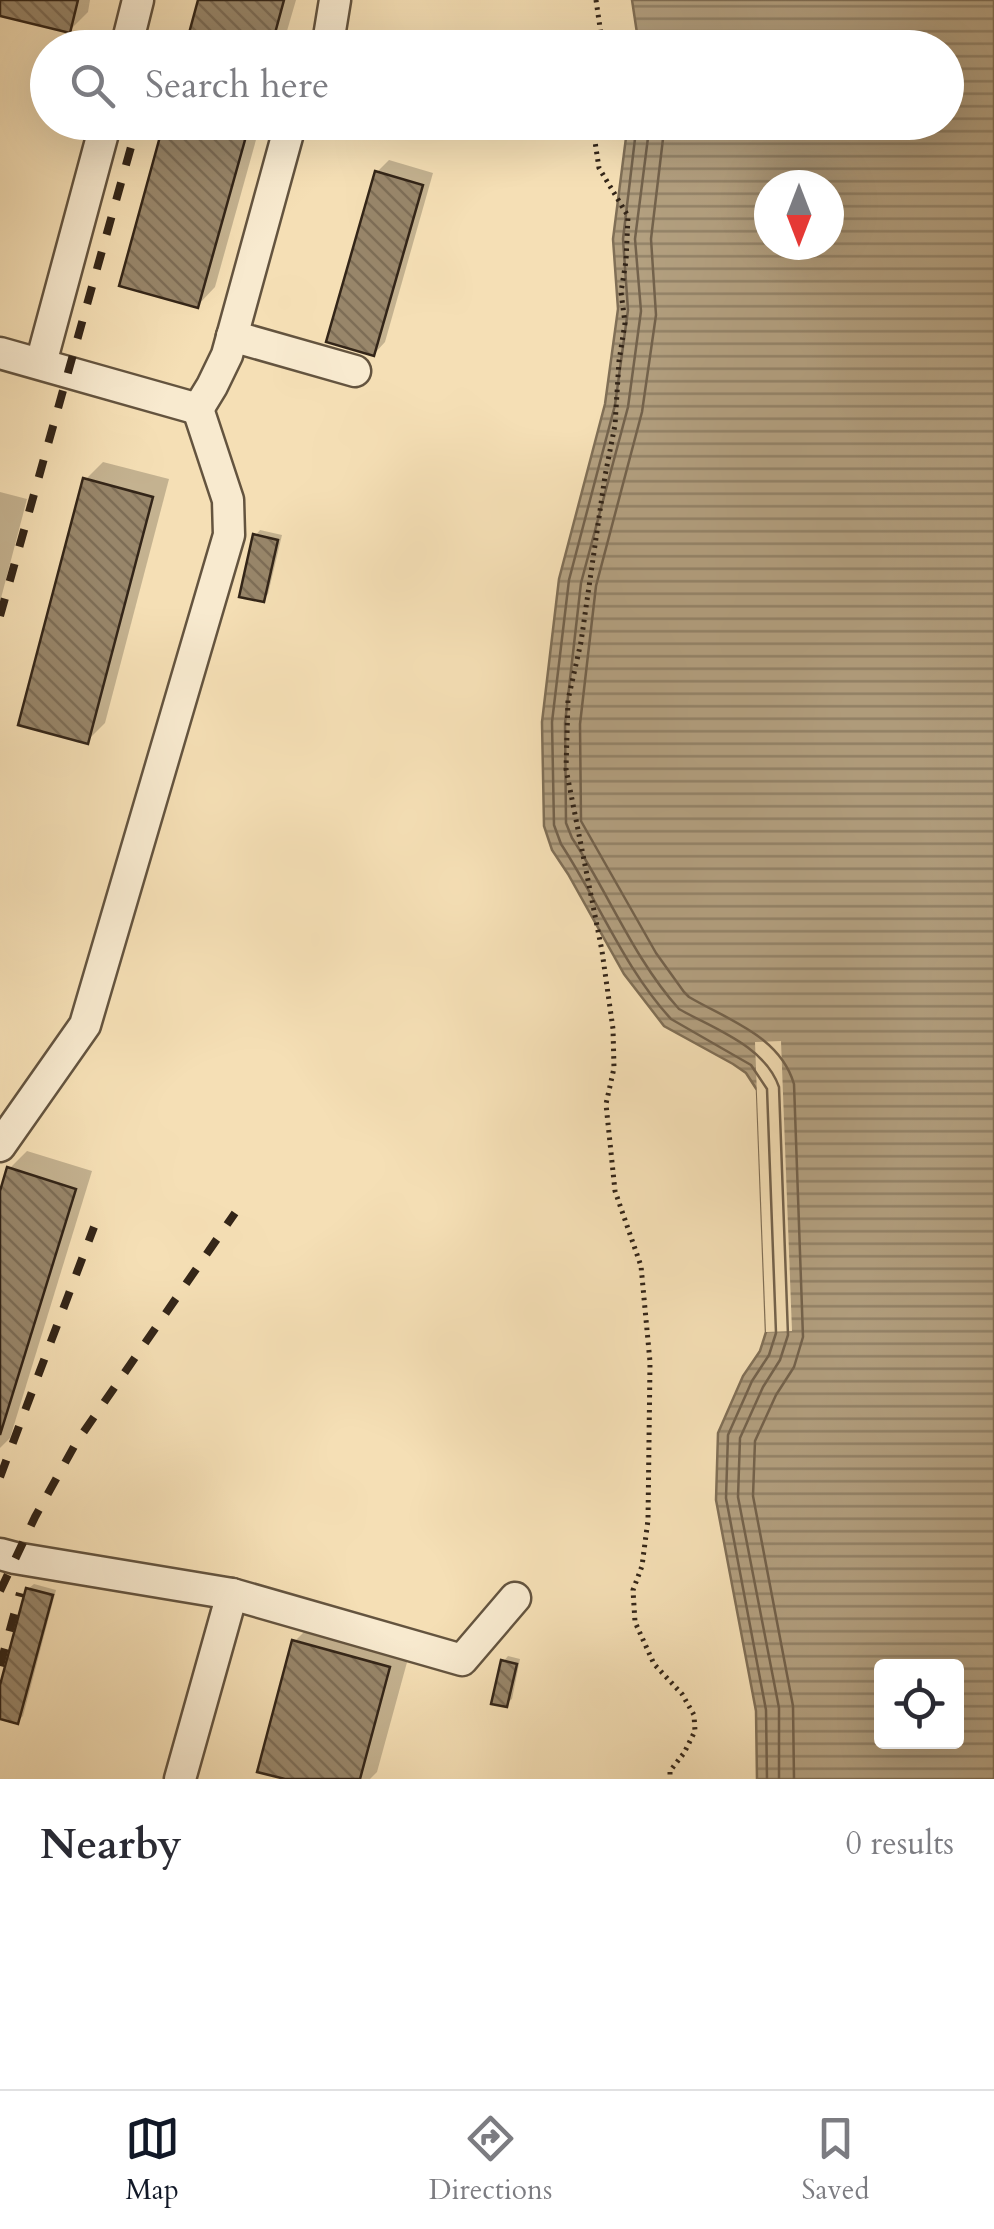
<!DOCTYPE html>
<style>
:root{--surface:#fff;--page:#f2f2f3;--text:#2b2b33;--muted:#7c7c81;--line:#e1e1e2;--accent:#111827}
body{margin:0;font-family:Cardo,serif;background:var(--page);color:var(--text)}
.controls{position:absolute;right:30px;bottom:30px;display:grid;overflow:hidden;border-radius:10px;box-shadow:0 10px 40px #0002}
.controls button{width:90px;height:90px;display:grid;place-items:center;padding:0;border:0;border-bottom:2px solid var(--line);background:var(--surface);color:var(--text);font:50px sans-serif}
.compass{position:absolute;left:754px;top:170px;width:90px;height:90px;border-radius:50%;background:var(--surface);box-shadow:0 10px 40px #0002;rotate:180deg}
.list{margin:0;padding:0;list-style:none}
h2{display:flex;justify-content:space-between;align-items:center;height:130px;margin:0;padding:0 40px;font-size:42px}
h2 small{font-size:32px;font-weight:400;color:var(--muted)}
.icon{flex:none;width:55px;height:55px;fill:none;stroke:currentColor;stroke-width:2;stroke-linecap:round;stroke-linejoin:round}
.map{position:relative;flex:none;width:994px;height:1779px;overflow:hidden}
.search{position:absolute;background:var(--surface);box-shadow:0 10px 40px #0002;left:30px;right:30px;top:30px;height:110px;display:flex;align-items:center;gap:25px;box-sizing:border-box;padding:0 35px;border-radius:55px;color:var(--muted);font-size:38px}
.sheet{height:310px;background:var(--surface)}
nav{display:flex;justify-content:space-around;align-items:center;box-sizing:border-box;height:140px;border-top:2px solid var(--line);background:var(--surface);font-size:28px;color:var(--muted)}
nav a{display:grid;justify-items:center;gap:5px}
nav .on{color:var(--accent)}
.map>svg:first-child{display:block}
.water{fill:url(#water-rules);stroke:#806f56;stroke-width:2.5;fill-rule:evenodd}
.pier{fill:#f5dfb5}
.shadow{fill:#0003}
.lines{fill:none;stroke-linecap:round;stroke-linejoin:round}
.shore{stroke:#73624c;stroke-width:2.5}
.building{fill:url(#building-back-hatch);stroke:#332518;stroke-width:2.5}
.minor-casing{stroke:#64543f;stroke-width:35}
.path{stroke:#332518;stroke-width:5;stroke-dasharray:2.5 5;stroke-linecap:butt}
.minor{stroke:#f8eacf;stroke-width:30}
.rail{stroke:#332518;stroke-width:8;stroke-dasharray:18 18;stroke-linecap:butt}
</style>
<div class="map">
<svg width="994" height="1779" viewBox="0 0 994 1779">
<defs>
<pattern id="water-rules" width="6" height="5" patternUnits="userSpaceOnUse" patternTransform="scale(2.5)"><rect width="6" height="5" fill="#b3a080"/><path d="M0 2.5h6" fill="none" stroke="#928268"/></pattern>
<pattern id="building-back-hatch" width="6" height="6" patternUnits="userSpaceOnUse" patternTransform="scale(2.5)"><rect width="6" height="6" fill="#98866a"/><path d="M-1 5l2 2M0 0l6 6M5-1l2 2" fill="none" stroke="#7d6d56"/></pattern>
</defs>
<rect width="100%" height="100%" fill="#f5dfb5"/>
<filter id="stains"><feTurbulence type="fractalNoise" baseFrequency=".002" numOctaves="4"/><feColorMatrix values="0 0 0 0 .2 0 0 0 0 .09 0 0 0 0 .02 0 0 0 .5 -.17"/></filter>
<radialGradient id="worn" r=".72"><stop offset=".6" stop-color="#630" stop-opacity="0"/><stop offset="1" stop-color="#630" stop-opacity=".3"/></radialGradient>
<path class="water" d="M632 0H994V1779H757L756 1711 716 1500 718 1433 743 1376 760 1351 766 1332 757 1090 746 1073 733 1064 664 1026 624 974 568 874 552 850 544 826 542 722 559 579 605 404 618 309 613 239 628 122H946V48L636 47 637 33ZM769 185H829V245H769ZM882 1666H956V1742H882Z"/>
<polygon class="pier" points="781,1041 792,1331 766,1332 755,1042"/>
<g class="shadow">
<polygon points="0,0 90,0 88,12 70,30 0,14"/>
<polygon points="201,0 296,0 282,48 188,48"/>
<polygon points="167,122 261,122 215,287 198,305"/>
<polygon points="389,160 433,173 385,342 374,354 377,172"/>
<polygon points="103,462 169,479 105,723 87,741 85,480"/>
<polygon points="0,492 27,499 0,602"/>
<polygon points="260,530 282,535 268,594 263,600 255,536"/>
<polygon points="27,1151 92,1171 10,1438 0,1448 0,1199 9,1169"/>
<polygon points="34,1584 56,1590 23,1716 18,1721 0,1716 0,1694 28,1589"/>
<polygon points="318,1618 412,1644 377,1772 370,1779 294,1779 295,1641"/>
<polygon points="508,1656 520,1659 512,1699 506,1704 503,1662"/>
</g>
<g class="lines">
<g class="shore">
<path d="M637 122 623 239 628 310 615 405 569 580 552 722 554 825 561 844C599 902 624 968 671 1019L751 1065 767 1089 776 1333 769 1355 752 1381 728 1435 726 1498 766 1710 767 1779"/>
<path d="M650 122 635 239 641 311 628 407 581 583 565 723 566 823 572 838C609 894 634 959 679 1009 714 1029 765 1046 779 1087L788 1335 780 1360 763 1387 740 1438 738 1497 779 1708V1779"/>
<path d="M665 122 651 239 656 315 642 412 596 586 580 724 581 821 656 953 684 992 689 997C728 1020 780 1036 794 1084L803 1337 794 1367 776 1395 755 1441 753 1496 793 1706 794 1779"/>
</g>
</g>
<g class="building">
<polygon points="0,0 78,0 70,33 0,16"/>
<polygon points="198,0 284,0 271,48 185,48"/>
<polygon points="164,122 250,122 198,308 119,286"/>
<polygon points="375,171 423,185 374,356 326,342"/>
<polygon points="83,478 153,497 88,744 18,725"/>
<polygon points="253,534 278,540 264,602 239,597"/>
<polygon points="7,1167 76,1189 0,1435 0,1191"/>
<polygon points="26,1588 53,1595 18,1724 0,1719 0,1685"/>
<polygon points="292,1640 390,1667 360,1779 285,1779 257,1772"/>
<polygon points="501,1660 517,1664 507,1707 491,1704"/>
</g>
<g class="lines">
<defs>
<g id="minor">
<polyline points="126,48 138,0"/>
<polyline points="325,48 328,43 335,0"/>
<polyline points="232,336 355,371"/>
<polyline points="0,353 198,409"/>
<polyline points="41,363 106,122"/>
<polyline points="198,409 212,386 227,355 291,122"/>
<polyline points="0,1146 85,1025 229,535 228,500 198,409"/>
<polyline points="0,1554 15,1558 232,1594 462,1660 515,1598"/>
<polyline points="180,1779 232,1594"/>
</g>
</defs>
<use href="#minor" class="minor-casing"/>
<g class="path">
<polyline points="596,0 603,48"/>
<polyline points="592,122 599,168 628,216 626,261 621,292 625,323 619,361 615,425 605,476 581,642 568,700 566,769 602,951 613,1029 614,1068 606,1104 615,1191 641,1266 650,1362 648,1520 642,1566 633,1590 635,1622 654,1664 682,1694 694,1715 695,1731 684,1753 670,1771 670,1779"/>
</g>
<use href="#minor" class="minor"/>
<g class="rail">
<polyline points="0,616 138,122"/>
<polyline points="0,1477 94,1227"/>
<polyline points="0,1591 35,1517 76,1443 235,1213"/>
<polyline points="0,1666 20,1593"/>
</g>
</g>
<rect width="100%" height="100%" filter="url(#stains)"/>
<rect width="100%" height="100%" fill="url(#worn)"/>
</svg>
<div class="controls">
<button><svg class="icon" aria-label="locate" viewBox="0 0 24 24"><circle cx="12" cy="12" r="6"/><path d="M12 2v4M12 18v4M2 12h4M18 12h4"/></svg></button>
</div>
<svg class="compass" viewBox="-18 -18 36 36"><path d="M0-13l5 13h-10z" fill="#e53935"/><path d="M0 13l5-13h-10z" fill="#7c7c81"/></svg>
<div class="search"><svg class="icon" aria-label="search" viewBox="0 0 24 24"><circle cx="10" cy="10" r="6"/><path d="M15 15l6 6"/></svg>Search here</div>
</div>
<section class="sheet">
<h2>Nearby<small>0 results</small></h2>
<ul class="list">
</ul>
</section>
<nav>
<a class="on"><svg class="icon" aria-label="map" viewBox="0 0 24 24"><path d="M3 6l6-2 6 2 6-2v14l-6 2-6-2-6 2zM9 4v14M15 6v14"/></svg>Map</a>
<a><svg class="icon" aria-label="directions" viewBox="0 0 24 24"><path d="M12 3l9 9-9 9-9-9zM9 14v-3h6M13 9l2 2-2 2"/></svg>Directions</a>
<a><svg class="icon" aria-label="saved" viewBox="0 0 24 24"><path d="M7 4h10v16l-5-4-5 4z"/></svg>Saved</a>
</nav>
